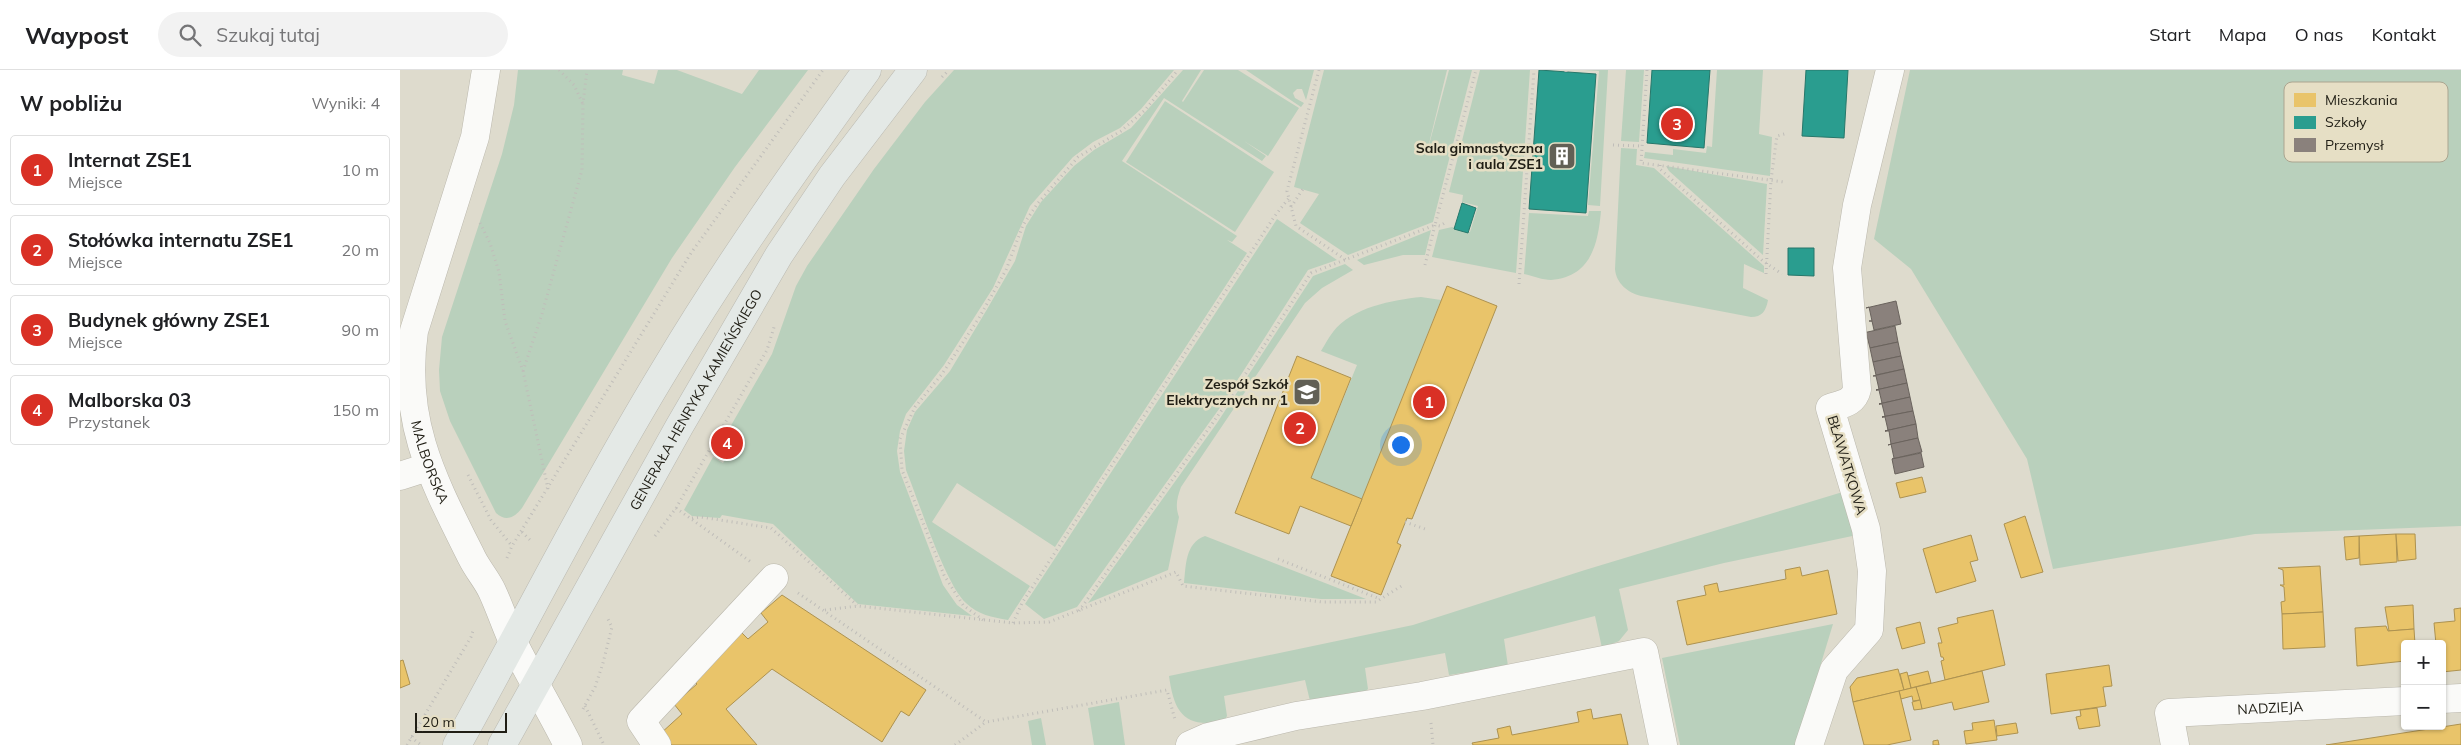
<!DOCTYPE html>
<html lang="pl">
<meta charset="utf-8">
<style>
:root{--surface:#fff;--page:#f2f2f2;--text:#202124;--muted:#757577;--line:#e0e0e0;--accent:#d93025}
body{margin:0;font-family:Mulish,sans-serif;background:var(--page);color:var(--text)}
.controls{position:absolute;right:15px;bottom:15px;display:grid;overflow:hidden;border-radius:5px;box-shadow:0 1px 4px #0004}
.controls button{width:45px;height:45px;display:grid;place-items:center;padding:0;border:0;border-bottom:1px solid var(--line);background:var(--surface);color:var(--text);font:25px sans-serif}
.scale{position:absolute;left:15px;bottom:12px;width:92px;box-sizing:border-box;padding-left:5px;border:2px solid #201e15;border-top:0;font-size:14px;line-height:18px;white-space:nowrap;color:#201e15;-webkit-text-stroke:4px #e6dfc5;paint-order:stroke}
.you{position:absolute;left:1000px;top:374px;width:18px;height:18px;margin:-12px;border:4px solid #fff;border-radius:50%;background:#1a73e8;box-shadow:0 0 0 8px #1a73e833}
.badge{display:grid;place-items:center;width:32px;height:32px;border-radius:50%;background:var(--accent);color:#fff;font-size:16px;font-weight:700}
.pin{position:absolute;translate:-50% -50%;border:2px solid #fff;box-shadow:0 1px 5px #0006}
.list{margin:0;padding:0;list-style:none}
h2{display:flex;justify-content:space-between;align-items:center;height:65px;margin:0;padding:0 20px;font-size:21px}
h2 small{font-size:16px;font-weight:400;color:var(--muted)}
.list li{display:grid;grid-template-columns:32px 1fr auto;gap:15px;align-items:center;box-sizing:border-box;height:70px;margin:0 10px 10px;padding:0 10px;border:1px solid var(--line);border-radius:5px}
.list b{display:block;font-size:19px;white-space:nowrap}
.list p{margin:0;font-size:16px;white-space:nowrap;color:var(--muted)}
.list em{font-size:16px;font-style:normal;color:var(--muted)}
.icon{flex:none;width:28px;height:28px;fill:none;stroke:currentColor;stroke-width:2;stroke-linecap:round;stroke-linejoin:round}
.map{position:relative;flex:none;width:2061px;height:675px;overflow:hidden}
header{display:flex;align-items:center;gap:30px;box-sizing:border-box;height:70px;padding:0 25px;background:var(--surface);border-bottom:1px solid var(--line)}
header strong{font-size:24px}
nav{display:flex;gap:28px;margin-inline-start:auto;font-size:18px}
.search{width:350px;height:45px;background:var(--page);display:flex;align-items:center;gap:12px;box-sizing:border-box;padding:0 18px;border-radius:28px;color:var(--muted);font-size:19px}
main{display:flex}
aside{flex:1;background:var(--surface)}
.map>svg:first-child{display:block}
.green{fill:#b9d0bc}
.homes{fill:#e9c46a;stroke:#ad9250}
.schools{fill:#2a9d8f;stroke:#27776a}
.industry{fill:#8a817c;stroke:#6a635d}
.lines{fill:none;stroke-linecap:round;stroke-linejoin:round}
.minor-casing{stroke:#bab7ac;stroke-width:29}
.major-casing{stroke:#bab9b1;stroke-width:29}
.path{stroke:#bfbdb9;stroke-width:3;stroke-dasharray:1 4;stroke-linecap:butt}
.minor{stroke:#fafaf8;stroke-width:28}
.major{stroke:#e4e9e6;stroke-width:28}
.labels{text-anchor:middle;stroke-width:5;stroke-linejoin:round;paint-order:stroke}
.poi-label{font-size:14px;font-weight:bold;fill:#201e15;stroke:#e6dfc5;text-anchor:end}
.street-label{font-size:14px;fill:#201e15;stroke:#e6dfc5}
.key{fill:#e6dfc5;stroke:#aba590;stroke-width:1}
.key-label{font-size:14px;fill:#201e15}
</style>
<header>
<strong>Waypost</strong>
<div class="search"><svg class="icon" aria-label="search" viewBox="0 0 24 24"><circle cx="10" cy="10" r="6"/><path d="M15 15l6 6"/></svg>Szukaj tutaj</div>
<nav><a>Start</a><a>Mapa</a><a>O nas</a><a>Kontakt</a></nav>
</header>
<main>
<aside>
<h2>W pobliżu<small>Wyniki: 4</small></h2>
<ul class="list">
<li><span class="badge">1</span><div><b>Internat ZSE1</b><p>Miejsce</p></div><em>10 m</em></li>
<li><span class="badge">2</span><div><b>Stołówka internatu ZSE1</b><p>Miejsce</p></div><em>20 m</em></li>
<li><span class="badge">3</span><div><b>Budynek główny ZSE1</b><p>Miejsce</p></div><em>90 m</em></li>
<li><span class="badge">4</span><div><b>Malborska 03</b><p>Przystanek</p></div><em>150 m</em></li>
</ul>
</aside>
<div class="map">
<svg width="2061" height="675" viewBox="0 0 2061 675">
<rect width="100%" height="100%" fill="#dedbcd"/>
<g class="green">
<path d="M118 0H223L222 5 254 14 258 0H277L342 24 359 0H408L335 97 272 188 122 438C114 448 106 452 96 443L50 351 40 321 39 300 42 267 102 84 114 35Z"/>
<polygon points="554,0 774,0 741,39 720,58 693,72 673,87 630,136 593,218 544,295 506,344 500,361 497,381 500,402 543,515 557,535 572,546 458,534 373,454 322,445 320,448 292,446 284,440 313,387 323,393 340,365 329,359 372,284 396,216 407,196 474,99 525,32"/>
<path d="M783 0H801L782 31 783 32 804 0H838L899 38 868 86 844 71 866 86 862 91 764 28 722 91 837 166 832 172 827 170 847 183 655 477 557 413 532 452 630 516 608 550C592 547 578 545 566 533 545 514 518 429 506 400L504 381 507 360 515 342 550 301 586 241 615 191 626 156 641 132 674 96 694 80 731 58Z"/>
<polygon points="846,0 914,0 906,30 902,19 897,19 893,23 895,28 904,33 901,37"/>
<polygon points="924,0 1047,0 1025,90 1049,0 1072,0 1033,152 948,185 900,153 919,124 894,117"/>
<polygon points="1080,0 1130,0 1116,203 1032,187 1039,160 1052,157 1070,162 1078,136 1062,132 1063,125 1049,122"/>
<polygon points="1184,0 1208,0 1200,136 1188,135 1199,1"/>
<polygon points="1226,0 1244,0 1239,72 1221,71"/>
<polygon points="1317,0 1363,0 1359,64 1372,67 1370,106 1244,88 1245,82 1273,85 1273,79 1306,83 1307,76 1312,77"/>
<polygon points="1510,0 2061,0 2061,456 1855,464 1653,499 1627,389 1511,199 1474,169"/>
<polygon points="765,31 874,102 835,162 726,92"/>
<path d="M1221 78 1237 79 1236 95 1254 98 1364 196V203L1344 194 1343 218 1368 230C1366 241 1362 247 1351 247L1241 226C1228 223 1216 213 1215 199Z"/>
<polygon points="1266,96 1367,114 1363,185 1269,101"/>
<path d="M1189 141H1201C1198 174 1191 207 1151 210 1143 210 1133 206 1124 204L1129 143 1188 146Z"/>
<polygon points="877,149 937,190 908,200 819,339 677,537 644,549 625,534"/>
<polygon points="1031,160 1025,185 1003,185 964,195 957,190"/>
<path d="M945 194 953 200 922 218 905 233 781 417C777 428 775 436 779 447L768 500 688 533 817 353 913 206Z"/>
<path d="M1021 227 1041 230 962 429 911 408 957 295 921 281C925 275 928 268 933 262 952 237 993 230 1021 227Z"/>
<path d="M1446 421 1457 465 1324 493 1219 519 1228 560 1219 571 1202 578 1195 546 1104 569 1108 596 1049 605 1045 583 965 598 968 619 962 625 910 631 905 610 824 626 827 646 824 651C785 659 774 643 769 606L1013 555 1185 500Z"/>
<path d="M805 466 966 529H921L784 513C786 496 785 473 805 466Z"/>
<polygon points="1433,554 1412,623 1401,675 1280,675 1262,588"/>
<polygon points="719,632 725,675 694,675 688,638"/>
<polygon points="641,648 646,675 632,675 628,651"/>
</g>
<g class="homes">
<polygon points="1047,216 1097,236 1012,449 1007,448 997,473 1001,475 981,525 931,506"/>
<polygon points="897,286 951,308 911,408 962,429 951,456 900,436 889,464 835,443"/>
<polygon points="1522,407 1526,422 1500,428 1496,413"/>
<polygon points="1625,446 1643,502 1621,508 1604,454"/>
<polygon points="1996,464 1997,492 1960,495 1959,466"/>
<polygon points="1996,464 2015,464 2016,489 1998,491"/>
<polygon points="1571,465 1578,490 1570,492 1576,511 1536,523 1523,479"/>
<polygon points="1959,466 1959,488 1946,490 1944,467"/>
<polygon points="1920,496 1923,542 1882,544 1881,532 1885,531 1884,517 1880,515 1884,515 1883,500 1878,498"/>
<polygon points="1400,497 1402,506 1428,500 1437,544 1287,575 1277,531 1306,525 1304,516 1317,513 1319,522 1386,509 1385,500"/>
<polygon points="382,525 526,620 509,646 501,641 482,672 372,599 326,639 357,675 272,675 260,664 282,644 274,634 297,614 289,606 340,561 348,569 368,552 361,543"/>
<polygon points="2013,535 2014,559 1989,561 1985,537"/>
<polygon points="2061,538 2061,600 2042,602 2042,574 2036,574 2034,553 2055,551 2054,539"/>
<polygon points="1593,540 1605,595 1545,610 1541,591 1544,590 1543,587 1541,587 1538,573 1542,573 1538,558 1558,553 1557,548"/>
<polygon points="1923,542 1925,577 1883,579 1882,544"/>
<polygon points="1520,552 1525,573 1502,579 1496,558"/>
<polygon points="1986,556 1988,561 2014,559 2015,574 2005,574 2005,591 1957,596 1955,558"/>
<polygon points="3,590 10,614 0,618 0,591"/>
<polygon points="1709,595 1712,616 1703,617 1706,636 1651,644 1646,604"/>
<polygon points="1498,599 1504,620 1453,632 1450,617 1457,608"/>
<polygon points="1528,601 1531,613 1511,618 1508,606"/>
<polygon points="1582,601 1589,632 1554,640 1552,632 1522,639 1516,617"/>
<polygon points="1507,602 1511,618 1504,620 1500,604"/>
<polygon points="1516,617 1520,630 1513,631 1512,626 1501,629 1499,621"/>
<polygon points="1499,621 1511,670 1487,675 1464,675 1453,632"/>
<polygon points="1520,630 1522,639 1514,640 1512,632"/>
<polygon points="1697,638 1700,656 1679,659 1676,647 1681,646 1680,640"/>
<polygon points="1191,639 1193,649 1221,644 1228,675 1073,675 1072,673 1099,668 1097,659 1110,656 1112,665 1179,652 1177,642"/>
<polygon points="1594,650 1597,670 1566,674 1564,661 1573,660 1572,653"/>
<polygon points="1616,653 1618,663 1597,666 1596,656"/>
<polygon points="2061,654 2061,675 1926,675"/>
<polygon points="1538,670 1539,675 1533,675 1533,671"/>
</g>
<g class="schools">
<polygon points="1139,0 1196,4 1186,143 1129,139"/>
<polygon points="1252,0 1310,0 1304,78 1247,73"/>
<polygon points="1406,0 1448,0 1444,68 1402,66"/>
<polygon points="1062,133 1076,138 1068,163 1054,159"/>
<polygon points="1388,178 1414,178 1414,206 1388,205"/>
</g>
<g class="industry">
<polygon points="1496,231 1501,254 1474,260 1472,251 1469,251 1472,251 1469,237 1466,238"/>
<polygon points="1495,256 1498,272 1470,278 1466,262 1463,263"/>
<polygon points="1498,272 1501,286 1473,292 1470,278"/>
<polygon points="1501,286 1504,299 1476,305 1473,292"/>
<polygon points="1504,299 1507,313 1476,320 1479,319 1476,306 1473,306"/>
<polygon points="1507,313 1510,327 1479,334 1482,333 1479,320 1476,320"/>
<polygon points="1510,327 1513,341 1482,347 1485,346 1482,334 1479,334"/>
<polygon points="1513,341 1516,354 1485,361 1488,360 1485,347 1482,347"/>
<polygon points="1516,354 1518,368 1488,375 1491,374 1489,361 1485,361"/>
<polygon points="1518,368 1522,382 1492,389 1494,388 1491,374"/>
<polygon points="1521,383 1524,397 1495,404 1492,389"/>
</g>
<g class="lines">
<defs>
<g id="minor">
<path id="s1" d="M86 0 75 67 14 261C1 352 33 410 72 488 78 500 87 510 92 521 100 538 106 557 114 574 131 608 151 641 168 675"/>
<polyline points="0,406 28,397"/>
<polyline points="2042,629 2061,628"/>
<polyline points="257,675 241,651 374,508"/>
<polyline points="790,675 808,667 896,646 1022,626 1244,582 1263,675"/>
<path d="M1409 675 1434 600 1469 560 1472 501 1466 459 1430 338C1442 334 1454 333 1457 319L1447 198 1457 135 1490 0"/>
<path id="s2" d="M1775 675 1769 643 2005 631"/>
</g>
<g id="major">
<path d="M57 675C127 549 192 419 267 296 328 194 397 97 467 0"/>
<path id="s3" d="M102 675 279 357 379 185 432 106 513 0"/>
</g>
</defs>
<use href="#minor" class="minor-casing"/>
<use href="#major" class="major-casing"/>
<g class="path">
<polyline points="159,0 174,15 183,34"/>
<polyline points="919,0 887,121 896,156 946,190"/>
<polyline points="1247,0 1241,93 1384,112"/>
<polyline points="1166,2 1166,0"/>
<polyline points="542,7 549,0"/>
<polyline points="1213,75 1242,76"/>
<polyline points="1260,95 1260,99 1363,191 1382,204"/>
<polyline points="891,137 903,119"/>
<polyline points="80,153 90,173 99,202 105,251 123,301 148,419"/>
<polyline points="1025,195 1035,155 1040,156 1046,152"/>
<polyline points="1366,204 1371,110 1377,66 1388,63"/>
<polyline points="1119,214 1134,0"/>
<polyline points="123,301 142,244 182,100 183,34 187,0"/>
<polyline points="68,405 91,450 112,476"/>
<polyline points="276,438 351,492"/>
<polyline points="292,448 301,447 371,458 457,535"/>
<polyline points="1005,452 1025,459"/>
<polyline points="122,462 132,472"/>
<polyline points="255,466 276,438 367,280 375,254"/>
<polyline points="107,488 112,476 291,183 423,0"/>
<polyline points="878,489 980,529"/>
<polyline points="398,523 586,652 767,620 775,650"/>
<polyline points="425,540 458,536 613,553 649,552 776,502 783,516 922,532 976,532 1003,515"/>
<polyline points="679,541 824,337 911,203 1035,155 1076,0"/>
<polyline points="583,550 563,535 544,505 502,400 500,369 515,337 542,304 579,248 606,200 623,155 638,133 678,87 721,61 744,41 778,0"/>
<polyline points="613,553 622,533 874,147 889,128"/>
<polyline points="185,636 204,675"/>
<polyline points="183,639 195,617 203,593 212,557 207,547"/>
<polyline points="1031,653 1033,675"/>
<polyline points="11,667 21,675"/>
<polyline points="7,675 71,567 74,558"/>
<polyline points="555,675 586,652"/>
</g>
<use href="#minor" class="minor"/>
<use href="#major" class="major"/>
</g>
<defs>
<symbol id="building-square" viewBox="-11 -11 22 22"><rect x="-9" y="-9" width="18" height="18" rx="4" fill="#626055" stroke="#e6dfc5"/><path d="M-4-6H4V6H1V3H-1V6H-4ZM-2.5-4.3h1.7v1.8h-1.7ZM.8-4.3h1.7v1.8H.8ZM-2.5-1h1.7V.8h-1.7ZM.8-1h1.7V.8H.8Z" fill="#fff"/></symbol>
<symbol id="school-square" viewBox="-11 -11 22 22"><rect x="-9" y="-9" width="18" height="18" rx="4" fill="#626055" stroke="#e6dfc5"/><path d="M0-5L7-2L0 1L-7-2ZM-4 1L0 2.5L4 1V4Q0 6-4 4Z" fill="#fff"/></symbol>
</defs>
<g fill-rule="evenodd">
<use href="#building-square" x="1146" y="70" width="32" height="32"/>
<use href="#school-square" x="891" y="306" width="32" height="32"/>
</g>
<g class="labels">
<g class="poi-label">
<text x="1143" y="83">Sala gimnastyczna<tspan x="1143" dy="16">i aula ZSE1</tspan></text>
<text x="888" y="319">Zespół Szkół<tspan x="888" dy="16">Elektrycznych nr 1</tspan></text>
</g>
<g class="street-label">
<text dy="5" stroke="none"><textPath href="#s3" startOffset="396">GENERAŁA HENRYKA KAMIEŃSKIEGO</textPath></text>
<text dy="5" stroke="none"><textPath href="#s1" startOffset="405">MALBORSKA</textPath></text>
<text transform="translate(1447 395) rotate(73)" y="5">BŁAWATKOWA</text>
<text dy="5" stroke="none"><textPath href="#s2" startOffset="134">NADZIEJA</textPath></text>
</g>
</g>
<rect x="1884" y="12" width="164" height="80" rx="8" class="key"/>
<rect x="1894" y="23" width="22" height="14" fill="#e9c46a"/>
<rect x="1894" y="46" width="22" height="13" fill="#2a9d8f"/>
<rect x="1894" y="68" width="22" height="14" fill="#8a817c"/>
<g class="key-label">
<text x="1925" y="35">Mieszkania</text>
<text x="1925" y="57">Szkoły</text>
<text x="1925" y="80">Przemysł</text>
</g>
</svg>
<div class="controls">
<button>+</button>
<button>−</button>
</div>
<div class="scale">20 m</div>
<div class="you"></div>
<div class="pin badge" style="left:1029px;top:332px">1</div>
<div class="pin badge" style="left:900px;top:358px">2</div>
<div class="pin badge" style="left:1277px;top:54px">3</div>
<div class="pin badge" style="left:327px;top:373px">4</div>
</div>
</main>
